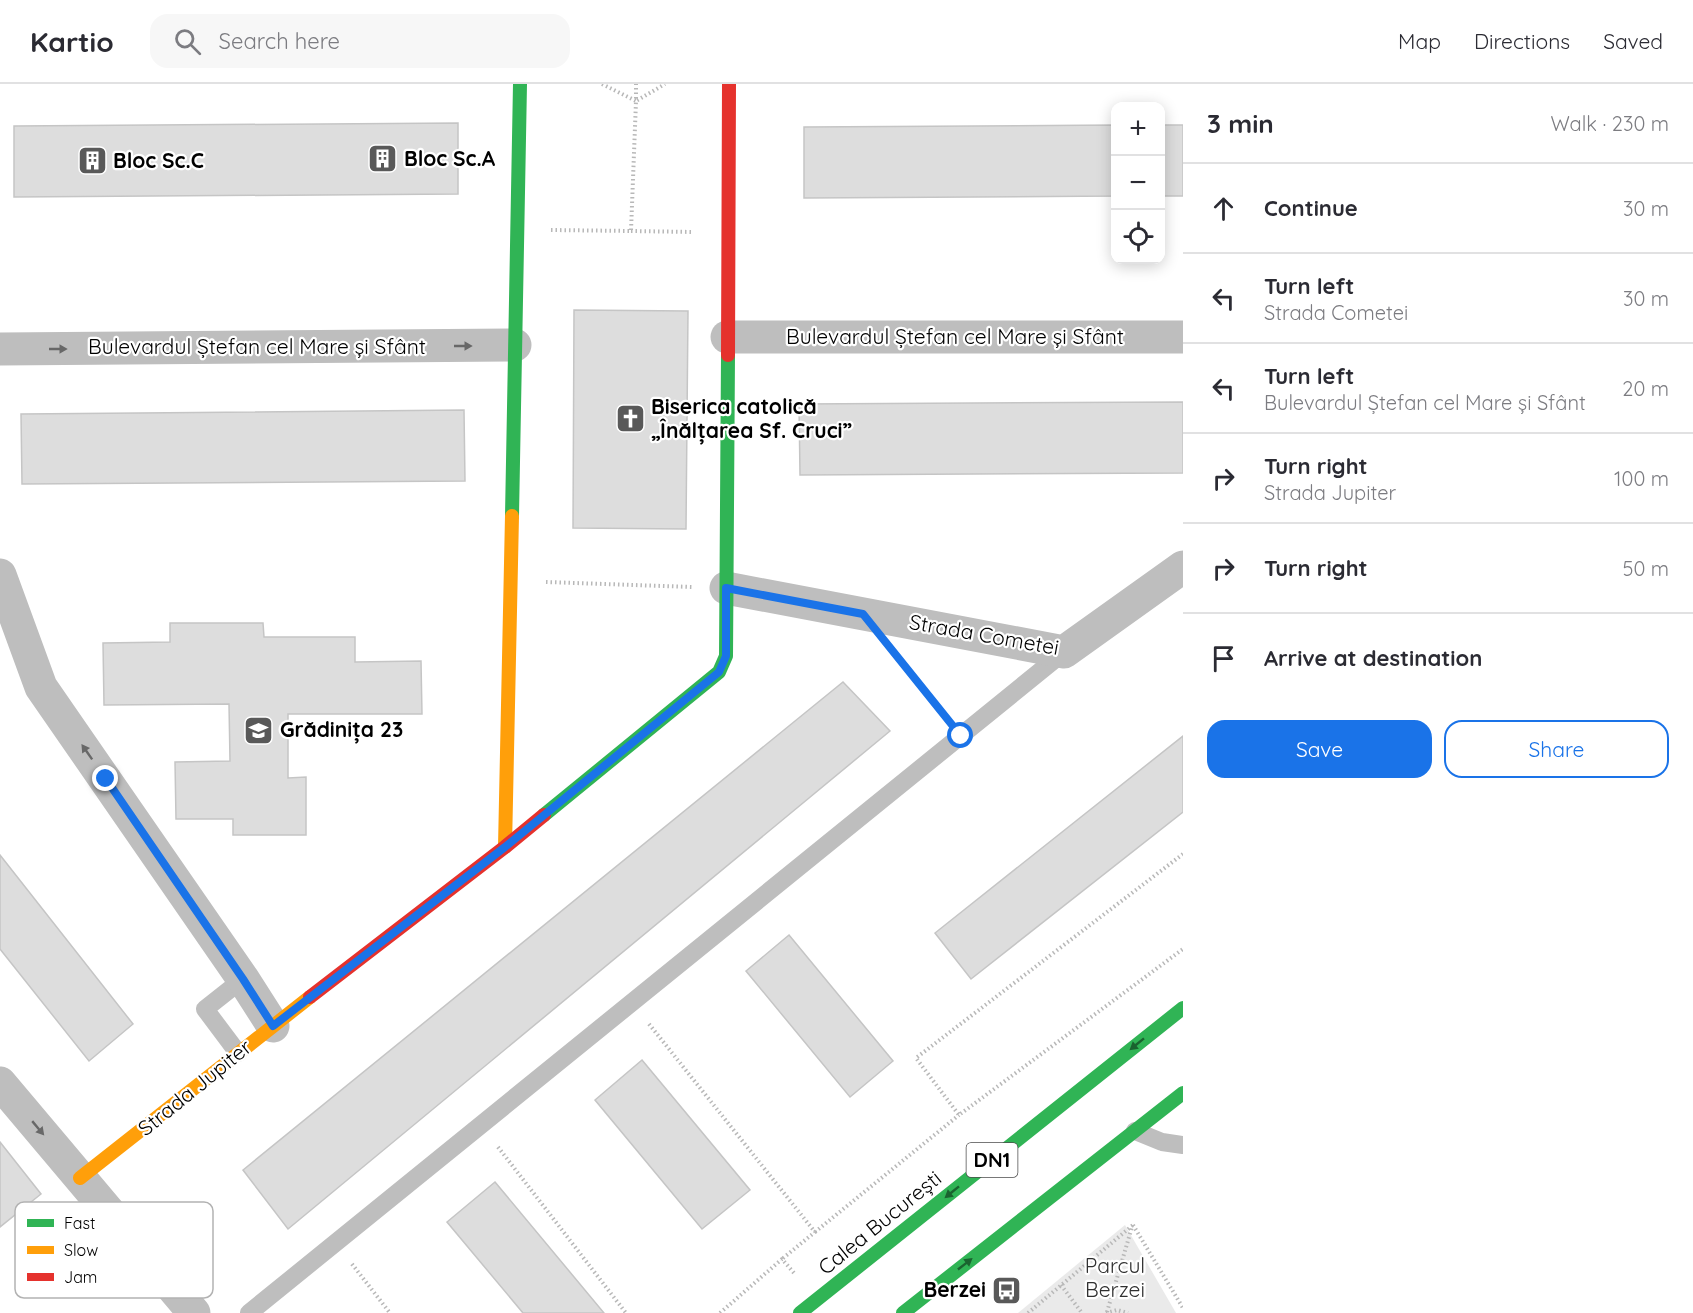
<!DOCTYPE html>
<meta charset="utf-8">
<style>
:root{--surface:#fff;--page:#f7f7f7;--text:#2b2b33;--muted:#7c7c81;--line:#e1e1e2;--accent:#1a73e8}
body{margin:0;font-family:Quicksand,sans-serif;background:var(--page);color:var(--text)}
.controls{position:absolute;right:18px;top:18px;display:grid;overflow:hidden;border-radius:12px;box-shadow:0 3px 15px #0003}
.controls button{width:54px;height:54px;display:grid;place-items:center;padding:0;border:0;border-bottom:2px solid var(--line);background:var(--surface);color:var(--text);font:30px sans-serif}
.stop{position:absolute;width:18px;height:18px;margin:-14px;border:4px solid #1a73e8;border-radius:50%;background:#fff}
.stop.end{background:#1a73e8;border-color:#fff;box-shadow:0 2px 6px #0008}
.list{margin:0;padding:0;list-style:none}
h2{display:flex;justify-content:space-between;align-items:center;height:78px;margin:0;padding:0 24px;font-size:26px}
h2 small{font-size:20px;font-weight:400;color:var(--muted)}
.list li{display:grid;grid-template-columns:39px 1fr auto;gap:18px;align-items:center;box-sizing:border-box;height:90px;padding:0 24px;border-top:2px solid var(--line)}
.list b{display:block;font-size:22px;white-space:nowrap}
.list p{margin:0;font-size:20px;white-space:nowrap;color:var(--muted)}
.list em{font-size:20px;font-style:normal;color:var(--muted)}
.actions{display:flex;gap:12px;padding:18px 24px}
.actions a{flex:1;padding:14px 0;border:2px solid var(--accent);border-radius:18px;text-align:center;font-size:21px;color:var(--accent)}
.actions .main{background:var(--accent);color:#fff}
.icon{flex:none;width:33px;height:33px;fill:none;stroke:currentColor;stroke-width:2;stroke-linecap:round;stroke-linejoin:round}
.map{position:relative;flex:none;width:1183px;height:1229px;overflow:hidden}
header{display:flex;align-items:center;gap:36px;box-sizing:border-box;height:84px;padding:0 30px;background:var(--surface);border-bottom:2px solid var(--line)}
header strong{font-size:28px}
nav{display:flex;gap:33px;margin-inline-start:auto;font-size:21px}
.search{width:420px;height:54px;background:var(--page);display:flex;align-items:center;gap:15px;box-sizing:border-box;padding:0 21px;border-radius:18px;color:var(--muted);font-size:22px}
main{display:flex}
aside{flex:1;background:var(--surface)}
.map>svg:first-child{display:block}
.green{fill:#eaeaea}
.building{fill:#ddd;stroke:#c5c5c5;stroke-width:1.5}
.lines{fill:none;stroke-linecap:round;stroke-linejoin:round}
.path{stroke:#b8b8b8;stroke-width:4;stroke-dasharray:1.5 3;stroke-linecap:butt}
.lane{stroke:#bebebe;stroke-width:18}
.street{stroke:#bebebe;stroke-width:33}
.fast{stroke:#30b455;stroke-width:14}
.slow{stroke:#ff9f0a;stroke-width:14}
.jam{stroke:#e5322d;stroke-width:14}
.oneway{fill:#686868}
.oneway2{fill:#1a632f}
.route{stroke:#1a73e8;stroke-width:8}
.labels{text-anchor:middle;stroke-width:4.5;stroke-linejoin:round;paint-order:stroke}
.shield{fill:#fff;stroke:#4c4c4c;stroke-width:1.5}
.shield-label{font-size:20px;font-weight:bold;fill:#000}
.poi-label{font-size:21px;font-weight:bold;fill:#000;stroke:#fff;text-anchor:start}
.street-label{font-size:21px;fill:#000;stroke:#fff}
.park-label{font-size:21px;fill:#303030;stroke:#fff}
.key{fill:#fff;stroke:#b2b2b2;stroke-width:1.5}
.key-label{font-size:16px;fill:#000}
</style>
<header>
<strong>Kartio</strong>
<div class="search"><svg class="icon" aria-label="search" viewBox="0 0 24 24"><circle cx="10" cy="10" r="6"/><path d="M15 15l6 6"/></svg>Search here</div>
<nav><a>Map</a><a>Directions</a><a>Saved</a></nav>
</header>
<main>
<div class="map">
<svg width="1183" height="1229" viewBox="0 0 1183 1229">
<rect width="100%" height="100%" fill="#fff"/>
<polygon class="green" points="1125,1141 1176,1229 1018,1229"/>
<g class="building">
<polygon points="458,39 458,110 14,113 14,42"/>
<polygon points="1116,41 1116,112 804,114 804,43"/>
<rect x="1161" y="41" width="22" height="71"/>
<polygon points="574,226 688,227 686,445 573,444"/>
<polygon points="1183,318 1183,389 800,391 799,320"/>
<polygon points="464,326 465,397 22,400 21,330"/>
<polygon points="170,539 263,539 264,553 355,553 355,578 421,577 422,630 288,630 288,694 306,693 306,751 233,751 233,735 176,735 175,678 230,677 229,620 104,621 103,559 170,558"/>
<polygon points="843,598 890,647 288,1145 243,1086"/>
<polygon points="1183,652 1183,728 971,895 935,849"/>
<polygon points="0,771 133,940 89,977 0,865"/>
<polygon points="789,851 893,977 850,1013 746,887"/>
<polygon points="642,976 750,1106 702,1145 595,1016"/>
<polygon points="0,1058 41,1110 0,1143"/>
<polygon points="495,1098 604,1229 523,1229 447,1138"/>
</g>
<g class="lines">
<g class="path">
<polyline points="602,0 636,17 636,0"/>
<polyline points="551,146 631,147 636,17 665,0"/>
<polyline points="631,147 693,148"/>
<polyline points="546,498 692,503"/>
<polyline points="898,573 944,630"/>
<polyline points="1183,770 916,974 959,1031 1183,865"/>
<polyline points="649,940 815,1148 782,1175"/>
<polyline points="498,1063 626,1229"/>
<polyline points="1133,1141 1183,1224"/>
<polyline points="815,1148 959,1031"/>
<polyline points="352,1180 390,1229"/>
<polyline points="1061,1201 1082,1229"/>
<polyline points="1107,1228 1132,1143"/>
<polyline points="720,1229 782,1175 794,1189"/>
<polyline points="1028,1229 1133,1141"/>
<polyline points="1106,1229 1117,1226 1128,1229"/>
</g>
<g class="lane">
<polyline points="238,969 205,925 243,895"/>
<polyline points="1135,1047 1162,1058 1183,1061"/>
<polyline points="64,1191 126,1148"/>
<polyline points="249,1229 1064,568"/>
</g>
<g class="street">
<polyline points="727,253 1183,253"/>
<polyline points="0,265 515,261"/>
<polyline points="0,491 41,603 243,895 273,942"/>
<polyline points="726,504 1064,568 1183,483"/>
<polyline points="0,999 194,1229"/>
</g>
<g class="fast">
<polyline points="512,432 520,0"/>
<polyline points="544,731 719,588 726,572 728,271"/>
<polyline points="800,1229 1183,924"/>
<polyline points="903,1229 1183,1009"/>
</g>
<g class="slow">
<polyline points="505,763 512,432"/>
<polyline points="80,1094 310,913"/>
</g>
<g class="jam">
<polyline points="728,271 729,0"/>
<polyline points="310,913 505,763 544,731"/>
</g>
</g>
<defs><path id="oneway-solid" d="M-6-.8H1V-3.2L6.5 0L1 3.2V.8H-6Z" transform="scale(1.5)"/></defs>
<g class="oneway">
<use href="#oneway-solid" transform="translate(463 262)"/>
<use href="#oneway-solid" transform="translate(58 265)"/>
<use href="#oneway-solid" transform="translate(87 668) rotate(-125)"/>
<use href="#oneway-solid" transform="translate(38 1044) rotate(50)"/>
</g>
<g class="oneway2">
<use href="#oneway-solid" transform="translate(1137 960) rotate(141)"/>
<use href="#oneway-solid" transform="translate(952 1108) rotate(141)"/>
<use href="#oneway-solid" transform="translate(965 1180) rotate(-38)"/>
</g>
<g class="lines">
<polyline class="route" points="106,695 243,895 273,942 505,763 719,588 726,572 726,504 863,530 961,652"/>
</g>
<defs>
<symbol id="building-square" viewBox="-11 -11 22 22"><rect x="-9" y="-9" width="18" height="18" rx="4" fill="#595959" stroke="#fff"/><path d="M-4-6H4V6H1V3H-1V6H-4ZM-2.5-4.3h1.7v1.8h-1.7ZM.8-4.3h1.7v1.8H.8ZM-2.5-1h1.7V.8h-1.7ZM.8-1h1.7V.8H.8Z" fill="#fff"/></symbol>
<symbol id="church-square" viewBox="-11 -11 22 22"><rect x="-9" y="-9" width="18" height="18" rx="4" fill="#595959" stroke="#fff"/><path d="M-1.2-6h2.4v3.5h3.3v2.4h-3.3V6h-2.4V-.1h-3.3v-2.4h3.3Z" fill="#fff"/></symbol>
<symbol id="school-square" viewBox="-11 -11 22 22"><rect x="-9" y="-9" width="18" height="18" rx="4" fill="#595959" stroke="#fff"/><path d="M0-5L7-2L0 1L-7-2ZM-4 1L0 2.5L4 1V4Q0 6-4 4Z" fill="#fff"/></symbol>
<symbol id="bus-square" viewBox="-11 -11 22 22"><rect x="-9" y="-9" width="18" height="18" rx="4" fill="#595959" stroke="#fff"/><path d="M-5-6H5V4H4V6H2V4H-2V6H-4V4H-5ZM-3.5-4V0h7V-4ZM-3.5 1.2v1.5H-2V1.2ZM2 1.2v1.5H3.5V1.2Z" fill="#fff"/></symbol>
</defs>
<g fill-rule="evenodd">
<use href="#building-square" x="366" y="58" width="33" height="33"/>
<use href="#building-square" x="76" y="60" width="33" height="33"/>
<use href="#church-square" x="614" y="318" width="33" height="33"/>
<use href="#school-square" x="242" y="630" width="33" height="33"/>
<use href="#bus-square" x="990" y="1190" width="33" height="33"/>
</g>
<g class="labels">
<rect class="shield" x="966.5" y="1059" width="51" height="34" rx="4.5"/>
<g class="shield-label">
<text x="992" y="1083">DN1</text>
</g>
<g class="poi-label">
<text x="404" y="82">Bloc Sc.A</text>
<text x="113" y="84">Bloc Sc.C</text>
<text x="651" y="330">Biserica catolică<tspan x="651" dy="24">„Înălțarea Sf. Cruci”</tspan></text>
<text x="280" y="653">Grădinița 23</text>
<text x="986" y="1213" text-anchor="end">Berzei</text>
</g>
<g class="street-label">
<text x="955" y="260">Bulevardul Ștefan cel Mare și Sfânt</text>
<text x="257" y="270">Bulevardul Ștefan cel Mare și Sfânt</text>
<text transform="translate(984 551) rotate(10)" y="7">Strada Cometei</text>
<text transform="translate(195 1004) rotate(-39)" y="7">Strada Jupiter</text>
<text transform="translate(880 1139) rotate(-39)" y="7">Calea București</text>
</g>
<g class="park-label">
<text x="1115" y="1189">Parcul<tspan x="1115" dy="24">Berzei</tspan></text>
</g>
</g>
<rect x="15" y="1118" width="198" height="96" rx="9" class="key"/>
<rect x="27" y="1135" width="27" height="8" fill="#30b455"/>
<rect x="27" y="1162" width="27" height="8" fill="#ff9f0a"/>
<rect x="27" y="1189" width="27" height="8" fill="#e5322d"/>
<g class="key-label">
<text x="64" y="1145">Fast</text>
<text x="64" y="1172">Slow</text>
<text x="64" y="1199">Jam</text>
</g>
</svg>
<div class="controls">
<button>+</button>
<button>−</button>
<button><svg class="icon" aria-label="locate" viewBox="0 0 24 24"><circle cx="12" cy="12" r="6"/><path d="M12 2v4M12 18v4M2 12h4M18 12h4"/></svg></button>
</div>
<div class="stop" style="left:961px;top:652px"></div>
<div class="stop end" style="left:106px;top:695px"></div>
</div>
<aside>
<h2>3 min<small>Walk · 230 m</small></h2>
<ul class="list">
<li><svg class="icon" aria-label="ahead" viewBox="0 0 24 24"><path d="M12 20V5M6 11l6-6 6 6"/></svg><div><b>Continue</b></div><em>30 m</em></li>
<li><svg class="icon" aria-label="left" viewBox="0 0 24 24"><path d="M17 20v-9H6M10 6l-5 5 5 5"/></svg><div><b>Turn left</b><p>Strada Cometei</p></div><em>30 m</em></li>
<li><svg class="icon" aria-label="left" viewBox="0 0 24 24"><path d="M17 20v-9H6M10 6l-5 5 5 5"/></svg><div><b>Turn left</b><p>Bulevardul Ștefan cel Mare și Sfânt</p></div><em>20 m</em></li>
<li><svg class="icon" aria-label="right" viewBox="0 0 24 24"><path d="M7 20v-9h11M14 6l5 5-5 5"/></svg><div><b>Turn right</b><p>Strada Jupiter</p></div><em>100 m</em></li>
<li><svg class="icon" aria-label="right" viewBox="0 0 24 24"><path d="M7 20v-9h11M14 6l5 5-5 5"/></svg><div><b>Turn right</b></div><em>50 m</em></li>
<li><svg class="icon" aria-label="arrive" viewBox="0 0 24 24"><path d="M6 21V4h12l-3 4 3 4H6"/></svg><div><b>Arrive at destination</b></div></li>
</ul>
<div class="actions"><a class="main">Save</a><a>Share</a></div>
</aside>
</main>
